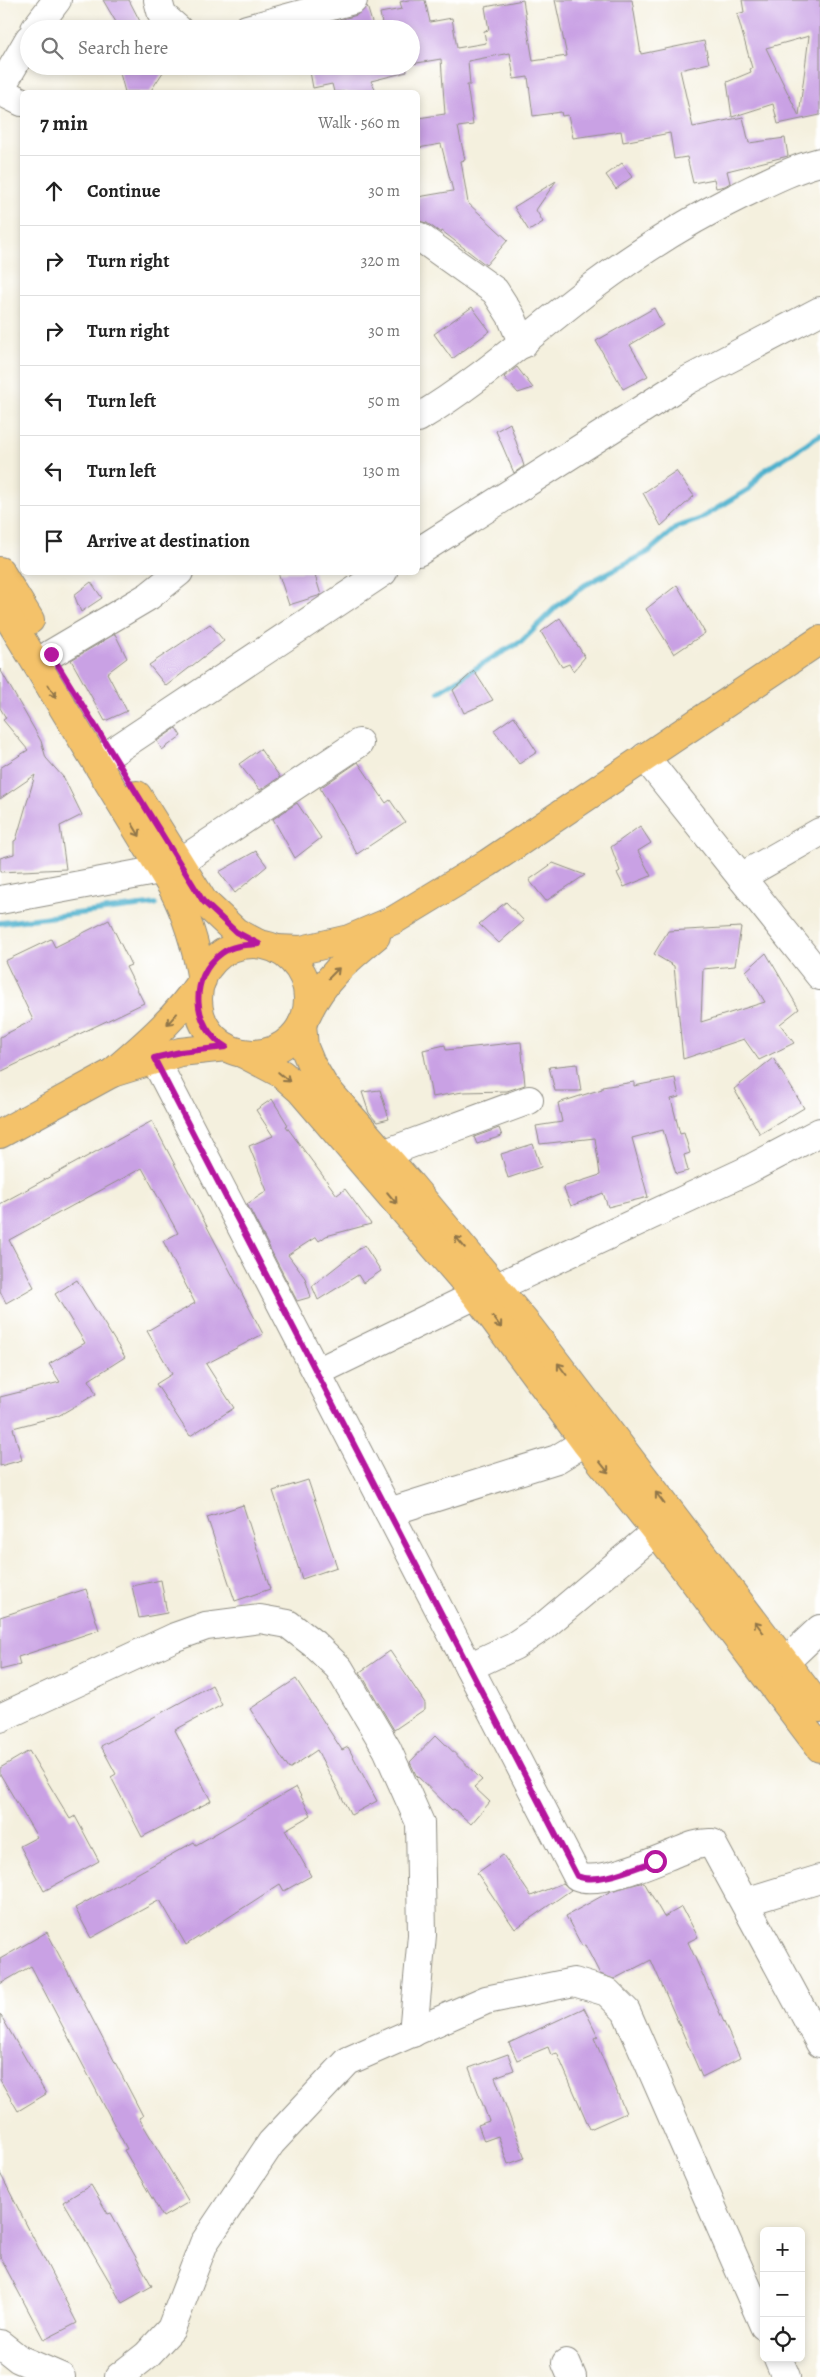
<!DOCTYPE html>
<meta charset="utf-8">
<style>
:root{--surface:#fff;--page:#f2f2f2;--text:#222;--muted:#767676;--line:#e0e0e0}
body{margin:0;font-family:Alegreya,serif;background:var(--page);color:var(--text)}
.controls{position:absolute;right:15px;bottom:15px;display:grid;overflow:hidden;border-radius:8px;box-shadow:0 2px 8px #0003}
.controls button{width:45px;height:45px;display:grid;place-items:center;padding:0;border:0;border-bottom:1px solid var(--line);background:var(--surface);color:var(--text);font:25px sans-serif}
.stop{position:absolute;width:15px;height:15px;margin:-11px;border:4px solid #b5179e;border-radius:50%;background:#fff}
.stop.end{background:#b5179e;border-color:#fff;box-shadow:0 1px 5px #0008}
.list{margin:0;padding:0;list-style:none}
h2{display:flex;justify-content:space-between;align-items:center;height:65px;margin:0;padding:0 20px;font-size:21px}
h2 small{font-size:16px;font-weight:400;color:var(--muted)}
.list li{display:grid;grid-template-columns:32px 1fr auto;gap:15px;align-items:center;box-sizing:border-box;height:70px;padding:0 20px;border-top:1px solid var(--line)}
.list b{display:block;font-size:19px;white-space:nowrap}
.list em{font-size:16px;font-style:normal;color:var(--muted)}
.icon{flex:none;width:28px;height:28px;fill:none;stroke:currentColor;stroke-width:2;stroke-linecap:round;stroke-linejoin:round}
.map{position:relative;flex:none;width:820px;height:2377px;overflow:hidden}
.search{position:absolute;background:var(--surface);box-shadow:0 2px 8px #0003;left:20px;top:20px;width:400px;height:55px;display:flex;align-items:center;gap:12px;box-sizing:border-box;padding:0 18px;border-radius:28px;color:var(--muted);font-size:19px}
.panel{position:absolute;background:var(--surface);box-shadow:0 2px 8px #0003;left:20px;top:90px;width:400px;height:485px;border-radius:8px}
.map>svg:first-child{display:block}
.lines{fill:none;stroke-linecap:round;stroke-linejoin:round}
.stream{stroke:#4eb1cd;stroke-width:5.5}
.building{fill:#c9a1e4;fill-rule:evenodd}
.minor-casing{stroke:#908e84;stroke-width:30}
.major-casing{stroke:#908e84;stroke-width:30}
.minor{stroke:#fff;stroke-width:28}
.major{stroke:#f4c26a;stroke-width:28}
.oneway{stroke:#90764a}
.route{stroke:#b5179e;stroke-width:6}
</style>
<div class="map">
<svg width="820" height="2377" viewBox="0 0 820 2377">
<rect width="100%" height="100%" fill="#fff"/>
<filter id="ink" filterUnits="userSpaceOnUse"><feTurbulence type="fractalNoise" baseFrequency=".02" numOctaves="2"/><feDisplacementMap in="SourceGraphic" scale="10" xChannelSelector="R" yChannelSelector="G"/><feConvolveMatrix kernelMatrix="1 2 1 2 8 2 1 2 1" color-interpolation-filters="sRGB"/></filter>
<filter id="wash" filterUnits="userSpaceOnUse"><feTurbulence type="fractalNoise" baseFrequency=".0096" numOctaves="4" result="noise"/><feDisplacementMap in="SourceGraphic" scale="20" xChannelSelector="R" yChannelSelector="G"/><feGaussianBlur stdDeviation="1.12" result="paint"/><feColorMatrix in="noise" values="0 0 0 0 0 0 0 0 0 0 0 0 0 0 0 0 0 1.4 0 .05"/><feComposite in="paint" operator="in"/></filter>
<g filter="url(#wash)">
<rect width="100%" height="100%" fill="#f4f0de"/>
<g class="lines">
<g class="stream">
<polyline points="439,692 495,656 521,642 557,606 585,585 648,552 677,527 698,520 749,489 762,472 820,435"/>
<polyline points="0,923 155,904"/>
</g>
</g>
<g id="blocks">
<g class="building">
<polygon points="103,0 129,0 144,29 120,29"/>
<polygon points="408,0 425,0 430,22 452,18 457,48 486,43 484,31 489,30 485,7 523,0 533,61 567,56 555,0 632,0 641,54 704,41 709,63 680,70 693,127 743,117 749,143 785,138 788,156 727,171 730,183 725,186 716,188 714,179 693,183 687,157 674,159 670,133 623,142 621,131 573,138 568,115 562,116 561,112 533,116 528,77 514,79 510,53 468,61 470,85 467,85 473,125 458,127 465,160 461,161 468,203 508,240 486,265 442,231 441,233 427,223 418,221 418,197 453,191 441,144 418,148 418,118 445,114 441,59 411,64 411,29 383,29 380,13 402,9 400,2"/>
<path d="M742 0H820V115L778 124 773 104 732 117 727 82 751 72 750 69 752 68 737 14 744 12ZM809 36 799 116 766 48Z"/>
<polygon points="367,6 374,29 307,29 357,15"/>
<polygon points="118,66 167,66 150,92 125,92"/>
<polygon points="309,66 406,66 407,72 371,81 377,92 334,92 332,84 313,88"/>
<polygon points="622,163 632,177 616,189 606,175"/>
<polygon points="556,181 536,210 543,222 529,231 514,207"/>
<polygon points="472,307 490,331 452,359 434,334"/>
<polygon points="654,308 663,325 630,345 648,376 623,389 596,341"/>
<polygon points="517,367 533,388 518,393 504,377"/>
<polygon points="510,423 524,466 514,473 496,431"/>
<polygon points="676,471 694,496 661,526 643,493"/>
<polygon points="278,572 314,572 321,595 289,605"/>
<polygon points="91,582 102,598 81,612 74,595"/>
<polygon points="677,585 705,633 674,654 646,609"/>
<polygon points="560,618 585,657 573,671 569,664 562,667 541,632"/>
<polygon points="210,624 224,641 166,686 149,665"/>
<polygon points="115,634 127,658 107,673 127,711 105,721 71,660"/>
<polygon points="0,669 41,741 46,758 64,778 82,815 60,826 66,869 0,872 0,858 14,854 14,841 16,840 35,775 0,799 0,768 28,750 3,720 6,718 0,708"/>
<polygon points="474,671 493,700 464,713 453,690"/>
<polygon points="514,716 537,752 519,764 494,730"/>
<polygon points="176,728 181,736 162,750 157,741"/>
<polygon points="260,749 280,777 260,790 239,764"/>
<polygon points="358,762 386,803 390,800 405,822 357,854 320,788"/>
<polygon points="297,803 321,838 295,858 273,819"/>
<polygon points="640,826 651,843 638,851 651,876 624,887 617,873 620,871 611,847"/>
<polygon points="256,851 267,866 235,893 219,872"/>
<polygon points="553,863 585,875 546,901 529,880"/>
<polygon points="506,902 524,921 499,943 479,924"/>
<polygon points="109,920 131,965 126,967 144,1003 0,1072 0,1037 33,1020 5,961 51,939 55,947"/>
<polygon points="741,927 735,966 703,969 701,1022 765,1002 746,971 766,953 799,1009 780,1024 794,1043 759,1060 744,1039 683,1059 674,966 654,954 668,931"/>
<polygon points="521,1042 525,1085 507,1091 463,1092 432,1097 423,1050 445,1045 446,1050"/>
<polygon points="773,1058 804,1108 760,1134 734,1089"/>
<polygon points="577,1064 581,1091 555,1091 549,1067"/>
<polygon points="675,1078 679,1097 671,1099 680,1134 684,1133 690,1153 684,1155 688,1171 676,1174 663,1130 632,1138 648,1197 608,1207 603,1193 571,1206 563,1187 600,1175 595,1138 540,1144 536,1126 562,1122 558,1103 602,1089 602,1087 634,1082 634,1086"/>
<polygon points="380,1090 389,1119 377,1122 369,1113 362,1092"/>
<polygon points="272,1099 288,1125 286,1126 337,1195 345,1189 371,1224 326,1236 319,1241 316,1237 288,1255 305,1278 311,1297 297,1301 247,1204 267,1191 249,1146 273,1136 256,1110"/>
<polygon points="152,1121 263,1334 206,1364 234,1408 190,1436 156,1384 172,1374 147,1331 195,1303 163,1241 178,1233 142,1168 9,1240 34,1287 6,1303 0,1291 0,1204"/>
<polygon points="499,1128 502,1136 477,1144 474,1137"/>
<polygon points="533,1144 541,1167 508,1178 501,1154"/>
<polygon points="364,1245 381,1271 363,1283 358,1275 318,1300 312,1286"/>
<polygon points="77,1280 125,1357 89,1380 96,1394 58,1416 13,1428 22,1460 0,1466 0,1397 60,1382 49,1364 85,1343 55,1294"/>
<polygon points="308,1480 337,1567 302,1579 273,1491"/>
<polygon points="243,1505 270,1589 235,1601 207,1517"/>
<polygon points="161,1580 167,1613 139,1618 132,1586"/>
<polygon points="86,1589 99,1630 18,1657 20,1665 0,1670 0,1617"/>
<polygon points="390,1651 425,1703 425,1709 394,1730 360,1672"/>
<polygon points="296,1679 342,1750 348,1747 377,1801 351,1815 317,1750 289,1769 250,1709"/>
<polygon points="212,1685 222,1705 175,1730 211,1801 142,1837 111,1777 116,1774 101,1746"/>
<polygon points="436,1735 482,1780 474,1787 490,1802 471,1824 454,1809 452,1810 416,1775 410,1762"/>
<polygon points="29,1751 70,1819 75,1816 99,1861 44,1891 20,1846 37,1837 0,1774 0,1768"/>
<polygon points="296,1787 311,1815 285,1830 311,1876 284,1891 280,1884 186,1945 160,1900 91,1938 75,1908 194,1842 196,1845"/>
<polygon points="503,1855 531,1896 563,1883 571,1890 515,1929 477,1873"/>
<polygon points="644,1882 664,1917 682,1907 698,1937 688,1942 740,2058 702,2077 651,1960 614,1979 600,1974 585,1945 582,1946 566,1916 611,1891"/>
<polygon points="47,1932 143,2116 139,2118 189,2202 163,2217 124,2150 127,2149 31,1966 0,1984 0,1959"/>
<polygon points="584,2008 598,2036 594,2038 626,2113 590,2129 557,2053 551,2055 548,2047 517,2060 509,2043"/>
<polygon points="0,2014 46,2094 18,2111 0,2080"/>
<polygon points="508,2054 514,2070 495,2077 525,2158 508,2164 498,2136 484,2141 478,2125 489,2121 469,2068"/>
<polygon points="0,2173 77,2323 44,2340 0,2257"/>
<polygon points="91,2185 108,2214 111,2213 152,2286 122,2303 63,2202"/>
</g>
</g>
</g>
<g filter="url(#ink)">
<use href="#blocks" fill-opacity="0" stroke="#908e84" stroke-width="1"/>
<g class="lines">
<defs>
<g id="minor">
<polyline points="158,0 162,15 178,29"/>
<polyline points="35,29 57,0"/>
<polyline points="247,29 353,0"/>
<polyline points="0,89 29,39"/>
<polyline points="0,91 22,102"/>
<polyline points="418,236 495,291 511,316 523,344"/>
<path d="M418 418C480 381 533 332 591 288 639 252 689 220 743 194 768 182 793 169 820 162"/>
<polyline points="418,552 688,380 820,311"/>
<polyline points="51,654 149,596 179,572"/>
<polyline points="111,753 383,572"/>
<polyline points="645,757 820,976"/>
<polyline points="179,863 359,743"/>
<polyline points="741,877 820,832"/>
<polyline points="0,900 160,870"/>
<path d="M154 1058 577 1876C599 1886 652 1862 675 1853 687 1848 699 1842 712 1843L820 2043"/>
<polyline points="383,1154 529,1100"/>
<polyline points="497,1287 746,1171 820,1132"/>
<polyline points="317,1372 476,1295"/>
<polyline points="389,1512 557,1459 585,1442"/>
<polyline points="785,1662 820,1629"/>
<polyline points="469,1667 514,1646 544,1626 646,1540 659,1535"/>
<polyline points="0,1718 175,1637 206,1626 260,1619 288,1624 314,1644 339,1668 387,1749 420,1823 422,1935 413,2033"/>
<polyline points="745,1902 820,1879"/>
<polyline points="0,2344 19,2359 61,2377"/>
<polyline points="778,2358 786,2377"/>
<polyline points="566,2363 572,2377"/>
<polyline points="119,2377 147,2355 171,2329 204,2243 271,2143 348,2061 486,2000 574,1982 607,1992 626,2011 764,2326"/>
</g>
<g id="major">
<polyline points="0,571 30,620"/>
<path d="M0 604 172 887C188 917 196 946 202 980 177 1017 146 1044 112 1073"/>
<polyline points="137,795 203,901 236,932 259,944"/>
<circle cx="253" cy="999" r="55"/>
<polyline points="277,949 301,950 349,939 394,920 488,863 820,640"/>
<path d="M307 1014C323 980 348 959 376 936"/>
<polyline points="302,1024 304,1047 311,1064 324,1086 410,1184 530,1328 820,1708"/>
<polyline points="242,1053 282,1074 300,1090 476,1295 585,1442 659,1535 820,1748"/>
<polyline points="0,1134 112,1073 180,1052 226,1047"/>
</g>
</defs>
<use href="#minor" class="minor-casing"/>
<use href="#major" class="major-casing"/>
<use href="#minor" class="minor"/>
<use href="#major" class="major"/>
</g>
<defs><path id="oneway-shaft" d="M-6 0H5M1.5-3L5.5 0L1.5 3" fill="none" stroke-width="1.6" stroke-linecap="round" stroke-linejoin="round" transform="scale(1.25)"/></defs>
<g class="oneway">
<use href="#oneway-shaft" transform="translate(52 691) rotate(59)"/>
<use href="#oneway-shaft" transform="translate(136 830) rotate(59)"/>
<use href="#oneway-shaft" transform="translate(334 973) rotate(-45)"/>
<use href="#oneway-shaft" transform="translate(172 1019) rotate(132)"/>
<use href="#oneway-shaft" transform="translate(284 1077) rotate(40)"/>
<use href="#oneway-shaft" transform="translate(392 1198) rotate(50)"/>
<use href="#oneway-shaft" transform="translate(460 1242) rotate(-130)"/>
<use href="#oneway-shaft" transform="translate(497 1322) rotate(53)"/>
<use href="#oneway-shaft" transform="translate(562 1369) rotate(-127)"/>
<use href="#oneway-shaft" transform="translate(604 1467) rotate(51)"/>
<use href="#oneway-shaft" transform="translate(660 1498) rotate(-127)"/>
<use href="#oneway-shaft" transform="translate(759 1627) rotate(-127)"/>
</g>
</g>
<g class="lines" filter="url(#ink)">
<path class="route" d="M51 654 203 901 236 932 259 944C246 945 233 945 222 953 188 977 192 1027 226 1047L180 1052 154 1058 577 1876C597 1885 634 1868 655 1861"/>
</g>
</svg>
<div class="controls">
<button>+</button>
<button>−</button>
<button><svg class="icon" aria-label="locate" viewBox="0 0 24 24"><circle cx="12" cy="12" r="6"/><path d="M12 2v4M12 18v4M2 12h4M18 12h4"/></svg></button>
</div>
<div class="stop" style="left:655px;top:1861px"></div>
<div class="stop end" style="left:51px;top:654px"></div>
<div class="search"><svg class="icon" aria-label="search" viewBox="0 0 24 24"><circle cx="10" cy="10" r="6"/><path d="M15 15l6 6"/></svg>Search here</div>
<section class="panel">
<h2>7 min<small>Walk · 560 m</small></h2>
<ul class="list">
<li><svg class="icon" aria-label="ahead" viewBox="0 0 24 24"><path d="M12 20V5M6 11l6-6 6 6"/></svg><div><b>Continue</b></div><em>30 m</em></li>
<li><svg class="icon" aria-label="right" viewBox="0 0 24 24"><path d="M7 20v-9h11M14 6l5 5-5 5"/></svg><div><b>Turn right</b></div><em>320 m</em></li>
<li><svg class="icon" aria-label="right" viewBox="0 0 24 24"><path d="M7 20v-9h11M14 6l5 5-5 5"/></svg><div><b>Turn right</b></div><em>30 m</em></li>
<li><svg class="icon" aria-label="left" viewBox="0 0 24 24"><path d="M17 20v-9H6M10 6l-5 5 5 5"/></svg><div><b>Turn left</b></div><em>50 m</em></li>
<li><svg class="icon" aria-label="left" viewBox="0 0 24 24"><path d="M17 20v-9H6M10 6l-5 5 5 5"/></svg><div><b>Turn left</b></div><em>130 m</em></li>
<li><svg class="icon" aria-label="arrive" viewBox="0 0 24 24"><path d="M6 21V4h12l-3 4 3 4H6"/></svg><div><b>Arrive at destination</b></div></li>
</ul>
</section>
</div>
